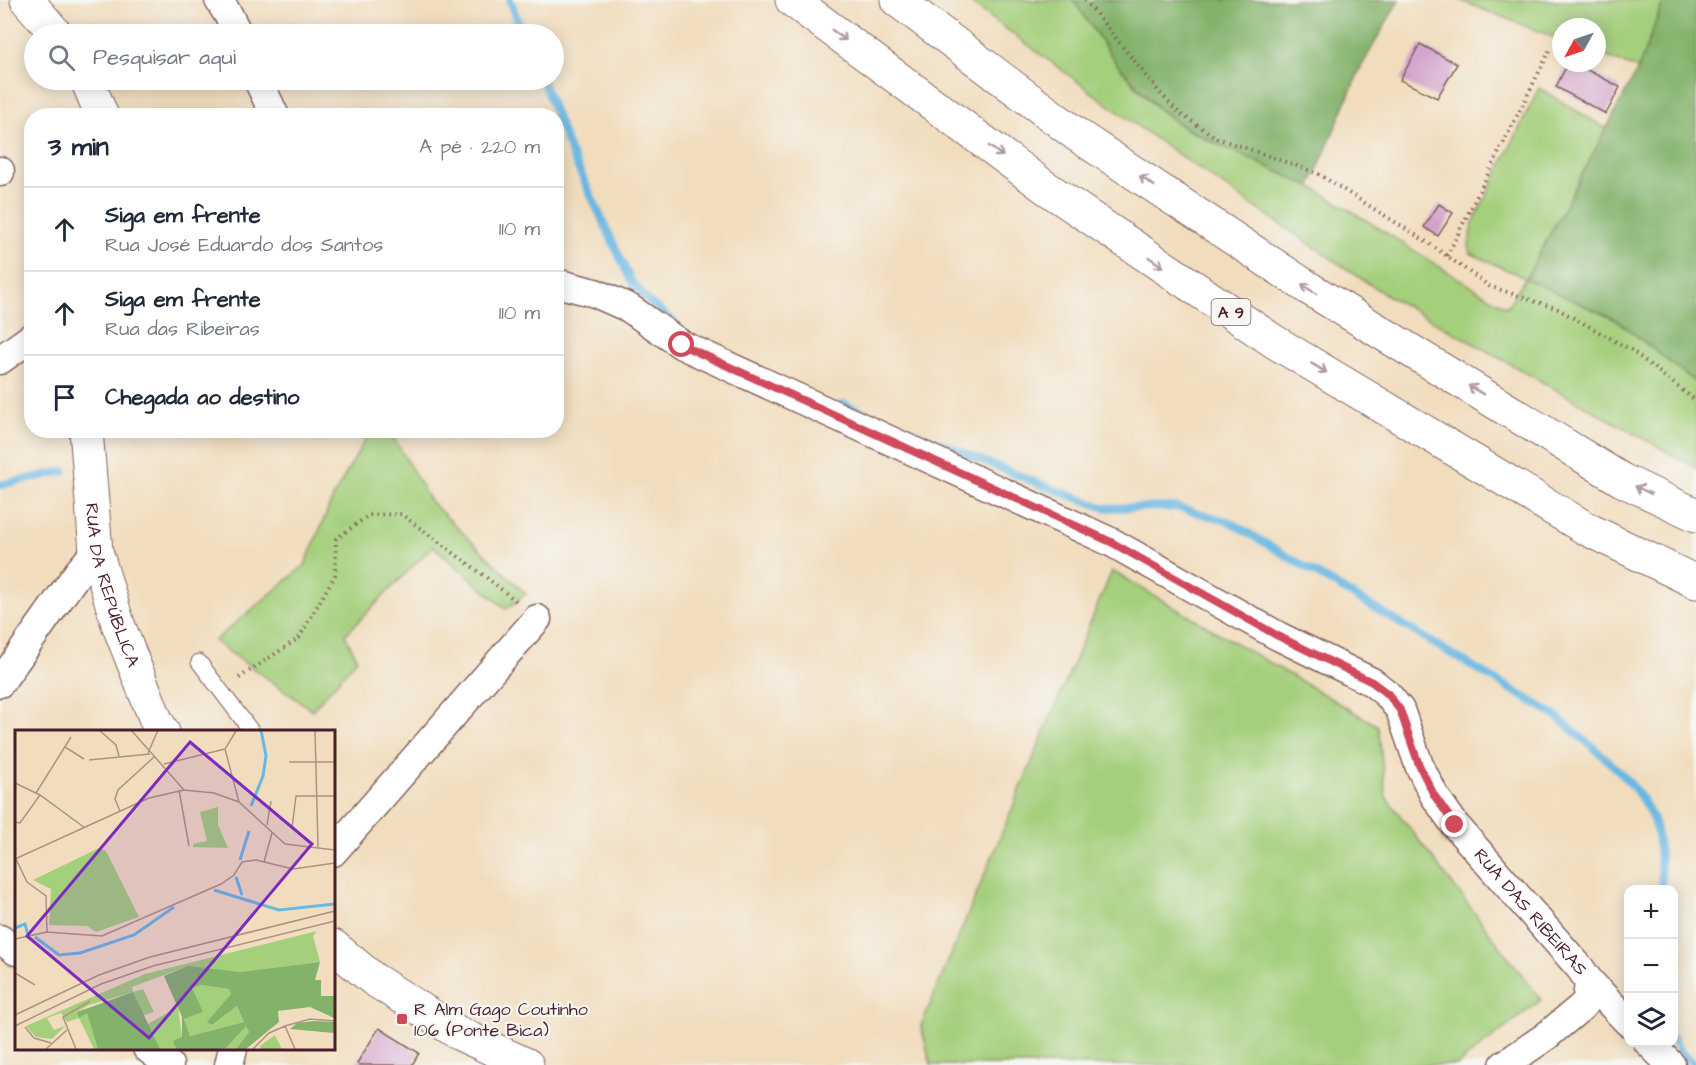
<!DOCTYPE html>
<html lang="pt">
<meta charset="utf-8">
<style>
:root{--surface:#fff;--page:#f2f2f3;--text:#1f2937;--muted:#747a83;--line:#e0e1e3}
body{margin:0;font-family:"Architects Daughter",sans-serif;background:var(--page);color:var(--text)}
.controls{position:absolute;right:18px;bottom:18px;display:grid;overflow:hidden;border-radius:12px;box-shadow:0 3px 15px #0003}
.controls button{width:54px;height:54px;display:grid;place-items:center;padding:0;border:0;border-bottom:2px solid var(--line);background:var(--surface);color:var(--text);font:30px sans-serif}
.compass{position:absolute;left:1552px;top:18px;width:54px;height:54px;border-radius:50%;background:var(--surface);box-shadow:0 3px 15px #0003;rotate:230deg}
.stop{position:absolute;width:18px;height:18px;margin:-14px;border:4px solid #d1495b;border-radius:50%;background:#fff}
.stop.end{background:#d1495b;border-color:#fff;box-shadow:0 2px 6px #0008}
.list{margin:0;padding:0;list-style:none}
h2{display:flex;justify-content:space-between;align-items:center;height:78px;margin:0;padding:0 24px;font-size:26px}
h2 small{font-size:20px;font-weight:400;color:var(--muted)}
.list li{display:grid;grid-template-columns:39px 1fr auto;gap:18px;align-items:center;box-sizing:border-box;height:84px;padding:0 24px;border-top:2px solid var(--line)}
.list b{display:block;font-size:22px;white-space:nowrap}
.list p{margin:0;font-size:20px;white-space:nowrap;color:var(--muted)}
.list em{font-size:20px;font-style:normal;color:var(--muted)}
.icon{flex:none;width:33px;height:33px;fill:none;stroke:currentColor;stroke-width:2;stroke-linecap:round;stroke-linejoin:round}
.map{position:relative;flex:none;width:1696px;height:1065px;overflow:hidden}
.search{position:absolute;background:var(--surface);box-shadow:0 3px 15px #0003;left:24px;top:24px;width:540px;height:66px;display:flex;align-items:center;gap:15px;box-sizing:border-box;padding:0 21px;border-radius:33px;color:var(--muted);font-size:22px}
.panel{position:absolute;background:var(--surface);box-shadow:0 3px 15px #0003;left:24px;top:108px;width:540px;height:330px;border-radius:24px}
.map>svg:first-child{display:block}
.green{fill:#a4cf7b;stroke:#777753;stroke-width:1.5}
.forest{fill:#83b26b;stroke:#66684b;stroke-width:1.5}
.lines{fill:none;stroke-linecap:round;stroke-linejoin:round}
.stream{stroke:#69b7e3;stroke-width:8}
.building{fill:#d1a2cb}
.lane-casing{stroke:#84625e;stroke-width:17}
.street-casing{stroke:#84625e;stroke-width:31}
.secondary-casing{stroke:#84625e;stroke-width:35}
.highway-casing{stroke:#84625e;stroke-width:35}
.path{stroke:#84625e;stroke-width:4;stroke-dasharray:1.5 4.5;stroke-linecap:butt}
.lane{stroke:#fff;stroke-width:15}
.street{stroke:#fff;stroke-width:28}
.secondary{stroke:#fff;stroke-width:33}
.highway{stroke:#fff;stroke-width:33}
.oneway{stroke:#ae9aa0}
.route{stroke:#d1495b;stroke-width:8}
.poi-dot{fill:#d1495b;stroke:#f6f6f2;stroke-width:2}
.labels{text-anchor:middle;stroke-width:4.5;stroke-linejoin:round;paint-order:stroke}
.shield{fill:#f6f6f2;stroke:#7e6067;stroke-width:1.5}
.shield-label{font-size:16px;font-weight:bold;fill:#4a1f2b}
.street-label{font-size:18px;fill:#4a1f2b;stroke:#f6f6f2}
.poi-label{font-size:18px;fill:#4a1f2b;stroke:#f6f6f2;text-anchor:start}
.inset-river{fill:none;stroke:#69b7e3;stroke-width:3}
.inset-road{fill:none;stroke:#ae9183;stroke-width:1.5}
.view{fill:#7b2cbf;fill-opacity:0.15;stroke:#7b2cbf;stroke-width:3}
.inset-edge{fill:none;stroke:#4a1f2b;stroke-width:3}
</style>
<div class="map">
<svg width="1696" height="1065" viewBox="0 0 1696 1065">
<rect width="100%" height="100%" fill="#f6f6f2"/>
<filter id="ink" filterUnits="userSpaceOnUse"><feTurbulence type="fractalNoise" baseFrequency=".0167" numOctaves="2"/><feDisplacementMap in="SourceGraphic" scale="12" xChannelSelector="R" yChannelSelector="G"/><feConvolveMatrix kernelMatrix="1 2 1 2 8 2 1 2 1" color-interpolation-filters="sRGB"/></filter>
<filter id="wash" filterUnits="userSpaceOnUse"><feTurbulence type="fractalNoise" baseFrequency=".008" numOctaves="4" result="noise"/><feDisplacementMap in="SourceGraphic" scale="24" xChannelSelector="R" yChannelSelector="G"/><feGaussianBlur stdDeviation="1.35" result="paint"/><feColorMatrix in="noise" values="0 0 0 0 0 0 0 0 0 0 0 0 0 0 0 0 0 1.4 0 .05"/><feComposite in="paint" operator="in"/></filter>
<g filter="url(#wash)">
<rect width="100%" height="100%" fill="#f1ddbd"/>
<g class="green">
<path d="M967 0H1073C1105 46 1139 104 1190 131 1233 154 1280 168 1322 193 1384 230 1444 272 1507 307L1525 278 1470 253 1469 244 1473 223 1539 88 1607 129 1526 278 1616 320 1696 383V468L1383 293 1234 193 1140 128Z"/>
<polygon points="1459,0 1664,0 1638,69 1597,53 1597,27 1561,27 1561,40"/>
<polygon points="370,431 390,431 430,501 526,594 506,609 433,546 345,635 357,659 312,710 214,641 305,565 334,495"/>
<polygon points="1112,571 1378,726 1386,797 1541,1000 1457,1065 931,1065 921,1026"/>
</g>
<g class="forest">
<polygon points="1073,0 1399,0 1360,69 1310,187 1189,130 1159,109 1117,64"/>
<polygon points="1664,0 1696,0 1696,383 1616,320 1526,279 1638,69"/>
</g>
<g class="lines">
<g class="stream">
<polyline points="510,0 523,34"/>
<polyline points="542,80 571,153 631,281 649,302 675,323"/>
<path d="M843 404 1045 486 1105 508 1175 507 1228 521 1556 716C1591 747 1635 776 1653 820 1660 836 1661 872 1662 890"/>
<polyline points="0,485 64,471"/>
<path d="M1674 1038C1676 1050 1686 1058 1696 1065"/>
</g>
</g>
<g id="blocks">
<g class="building">
<polygon points="1420,44 1457,64 1437,98 1400,80"/>
<polygon points="1568,63 1574,63 1620,87 1606,114 1556,87"/>
<polygon points="1439,204 1453,213 1438,236 1424,227"/>
<polygon points="379,1028 419,1053 412,1065 360,1065 357,1063"/>
</g>
</g>
</g>
<g filter="url(#ink)">
<use href="#blocks" fill-opacity="0" stroke="#84625e" stroke-width="1.5"/>
<g class="lines">
<defs>
<polyline id="lane" points="199,662 252,732"/>
<g id="street">
<polyline points="219,0 229,16 238,34"/>
<polyline points="258,80 275,116"/>
<polyline points="0,172 0,171"/>
<path id="s1" d="M556 283 595 293 629 308 682 345 1111 542 1278 636 1372 682 1387 694 1400 710 1419 765 1434 795 1455 825 1580 968 1589 981 1628 1022"/>
<polyline points="0,360 32,337"/>
<polyline points="0,683 79,571 96,551"/>
<polyline points="333,852 537,619"/>
<polyline points="0,939 16,951"/>
<polyline points="1648,1042 1671,1065"/>
<polyline points="147,1048 169,1065"/>
<polyline points="229,1065 233,1048"/>
<polyline points="1504,1065 1545,1037 1580,1008 1587,1001 1589,981"/>
</g>
<g id="secondary">
<polyline points="27,0 56,34"/>
<polyline points="87,80 102,116"/>
<path id="s2" d="M86 430 96 551 118 624 156 720 163 732"/>
<polyline points="333,946 373,979 460,1034 527,1065"/>
</g>
<g id="highway">
<polyline points="792,0 1045,187 1275,342 1587,529 1696,582"/>
<polyline points="897,0 1077,135 1310,289 1622,480 1696,515"/>
</g>
</defs>
<use href="#lane" class="lane-casing"/>
<use href="#street" class="street-casing"/>
<use href="#secondary" class="secondary-casing"/>
<use href="#highway" class="highway-casing"/>
<g class="path">
<polyline points="1085,0 1160,93 1179,113 1217,138 1317,173 1430,244 1489,286 1558,309 1631,350 1696,401"/>
<polyline points="1447,256 1550,50"/>
<polyline points="239,678 299,638 335,575 336,539 369,515 401,514 482,574 516,601"/>
</g>
<use href="#lane" class="lane"/>
<use href="#street" class="street"/>
<use href="#secondary" class="secondary"/>
<use href="#highway" class="highway"/>
</g>
<defs><path id="oneway-shaft" d="M-6 0H5M1.5-3L5.5 0L1.5 3" fill="none" stroke-width="1.6" stroke-linecap="round" stroke-linejoin="round" transform="scale(1.5)"/></defs>
<g class="oneway">
<use href="#oneway-shaft" transform="translate(839 35) rotate(36)"/>
<use href="#oneway-shaft" transform="translate(996 151) rotate(36)"/>
<use href="#oneway-shaft" transform="translate(1147 181) rotate(-146)"/>
<use href="#oneway-shaft" transform="translate(1156 262) rotate(34)"/>
<use href="#oneway-shaft" transform="translate(1309 289) rotate(-147)"/>
<use href="#oneway-shaft" transform="translate(1319 368) rotate(31)"/>
<use href="#oneway-shaft" transform="translate(1476 390) rotate(-149)"/>
<use href="#oneway-shaft" transform="translate(1643 490) rotate(-154)"/>
</g>
</g>
<g class="lines" filter="url(#ink)">
<polyline class="route" points="682,345 1111,542 1278,636 1372,682 1388,694 1400,710 1419,765 1434,795 1455,825"/>
</g>
<rect class="poi-dot" x="396" y="1013" width="12" height="12" rx="3"/>
<g class="labels">
<rect class="shield" x="1211.5" y="299" width="39" height="26" rx="4.5"/>
<g class="shield-label">
<text x="1231" y="318">A 9</text>
</g>
<g class="street-label">
<text dy="6" stroke="none"><textPath href="#s2" startOffset="158">RUA DA REPÚBLICA</textPath></text>
<text dy="6" stroke="none"><textPath href="#s1" startOffset="1194">RUA DAS RIBEIRAS</textPath></text>
</g>
<g class="poi-label">
<text x="414" y="1015">R Alm Gago Coutinho<tspan x="414" dy="21">106 (Ponte Bica)</tspan></text>
</g>
</g>
<g transform="translate(15 730)">
<rect width="320" height="320" fill="#f1ddbd"/>
<path d="M203 77V95L213 118 178 117V114L192 111 185 82ZM84 118 91 121 124 187 81 202 72 196 34 195 36 159 18 150ZM302 201 298 206 305 232 225 242 168 238 117 257 118 262 128 259 139 282 127 286 118 262 74 275 62 282H72L83 319H79L64 288 52 292 46 283 32 288 39 300 50 296 37 309 21 307 11 296 130 244ZM186 255 214 259 216 264 193 292 197 295 222 276 229 292 175 306 169 289 187 282 177 258ZM163 277 167 308 159 311 161 319H145L131 295ZM231 295 234 302 221 319H210ZM260 305 267 319H246L245 316Z" fill="#a4cf7b"/>
<path d="M305 232 300 250H306V266H319V288L295 277 263 281 264 292 231 319H221L234 302 231 296 210 319H161L158 311 167 307V287L149 246 173 236 225 242ZM186 255 214 259 216 264 192 292 197 295 222 276 229 292 175 306 169 289 188 282 177 258ZM118 262 145 319H83L72 283 64 288 62 282ZM299 291 319 292V303L275 299 282 293Z" fill="#83b26b" fill-rule="evenodd"/>
<path class="inset-river" d="M236 76 248 46 251 26 246 0M225 130 234 101M221 147 227 165M199 160 264 180 320 174M0 198 10 194 13 205M20 207 44 225 65 223 119 205 159 177"/>
<path class="inset-road" d="M84 0 101 15 104 26M116 0 169 60M300 0 303 117M221 1 210 19 224 72M50 17 69 29M133 23 143 0M74 30 135 24M274 32H320M149 34 210 19M0 53 25 65 70 98M164 60 174 116M21 63 56 7M105 81 100 69 103 60 139 27M0 92 5 93 25 65M252 95 256 71M277 98 281 66H320M0 129 134 68 169 60 199 63 224 72 270 114 320 120M1 129 12 152 31 166 32 202M249 132 257 103M0 209 32 202 87 206 206 154 219 145 227 132 241 130 278 139 320 133M0 243 20 255M0 285 84 245 135 227 320 181M0 296 86 254 138 236 320 191M270 296 280 319M10 297 19 308 36 313M31 319 52 300M61 319 48 287 75 271M238 319 254 303 270 296 295 289 320 291"/>
<path class="view" d="M175 12 297 114 134 308 12 206Z"/>
<rect width="320" height="320" class="inset-edge"/>
</g>
</svg>
<div class="controls">
<button>+</button>
<button>−</button>
<button><svg class="icon" aria-label="layers" viewBox="0 0 24 24"><path d="M12 4l9 5-9 5-9-5zM3 14l9 5 9-5"/></svg></button>
</div>
<svg class="compass" viewBox="-18 -18 36 36"><path d="M0-13l5 13h-10z" fill="#e53935"/><path d="M0 13l5-13h-10z" fill="#747a83"/></svg>
<div class="stop" style="left:682px;top:345px"></div>
<div class="stop end" style="left:1455px;top:825px"></div>
<div class="search"><svg class="icon" aria-label="search" viewBox="0 0 24 24"><circle cx="10" cy="10" r="6"/><path d="M15 15l6 6"/></svg>Pesquisar aqui</div>
<section class="panel">
<h2>3 min<small>A pé · 220 m</small></h2>
<ul class="list">
<li><svg class="icon" aria-label="ahead" viewBox="0 0 24 24"><path d="M12 20V5M6 11l6-6 6 6"/></svg><div><b>Siga em frente</b><p>Rua José Eduardo dos Santos</p></div><em>110 m</em></li>
<li><svg class="icon" aria-label="ahead" viewBox="0 0 24 24"><path d="M12 20V5M6 11l6-6 6 6"/></svg><div><b>Siga em frente</b><p>Rua das Ribeiras</p></div><em>110 m</em></li>
<li><svg class="icon" aria-label="arrive" viewBox="0 0 24 24"><path d="M6 21V4h12l-3 4 3 4H6"/></svg><div><b>Chegada ao destino</b></div></li>
</ul>
</section>
</div>
